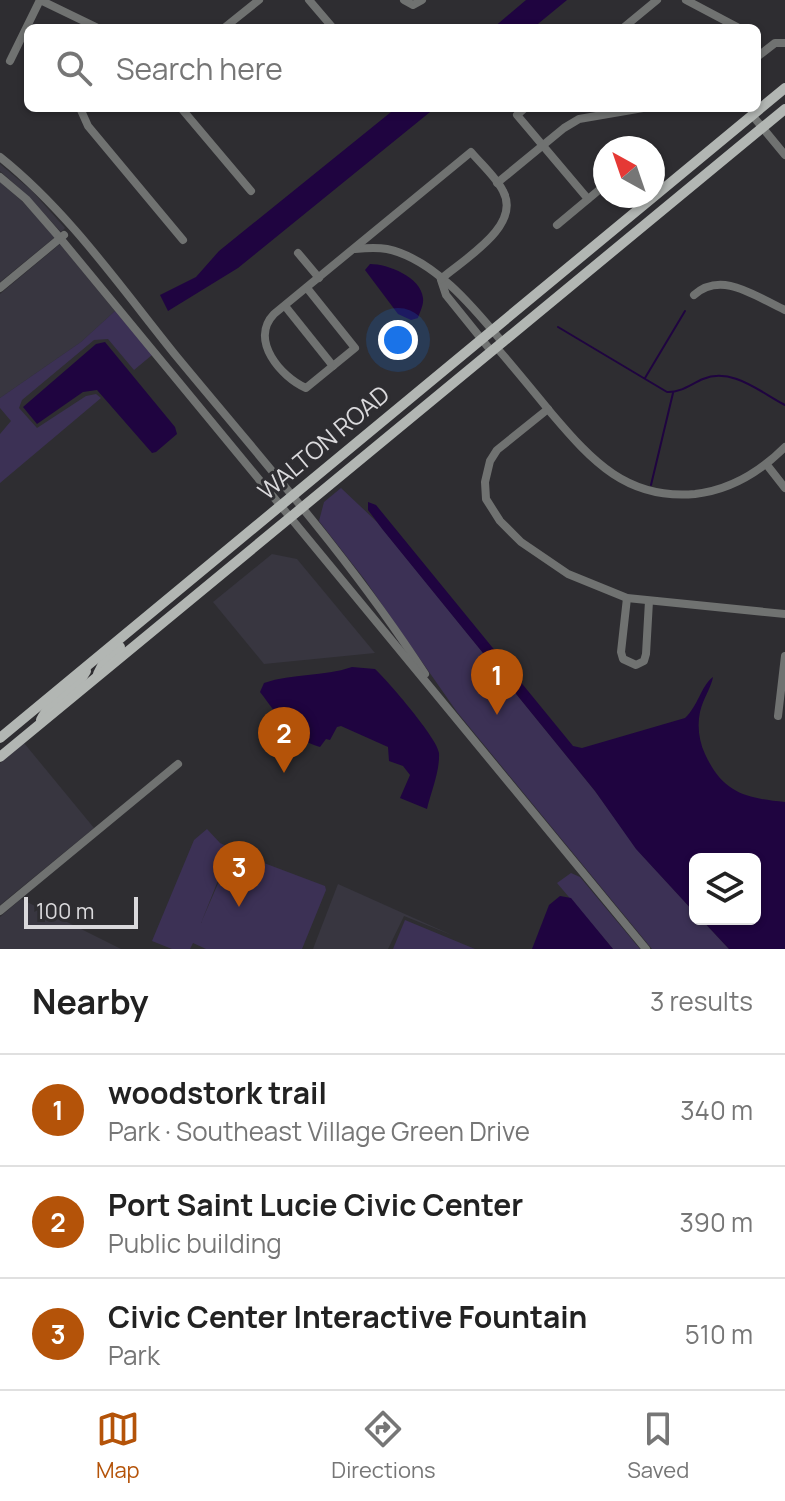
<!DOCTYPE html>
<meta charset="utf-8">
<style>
:root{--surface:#fff;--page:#f2f2f2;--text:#222;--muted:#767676;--line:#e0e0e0;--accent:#b45309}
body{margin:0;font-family:Manrope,sans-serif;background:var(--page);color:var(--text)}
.controls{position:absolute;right:24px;bottom:24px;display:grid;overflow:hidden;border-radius:12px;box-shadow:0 2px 6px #0004}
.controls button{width:72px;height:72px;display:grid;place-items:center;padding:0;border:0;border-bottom:2px solid var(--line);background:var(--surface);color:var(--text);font:40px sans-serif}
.compass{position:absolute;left:593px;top:136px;width:72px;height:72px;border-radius:50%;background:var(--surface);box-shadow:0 2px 6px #0004;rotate:320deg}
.scale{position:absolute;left:24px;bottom:20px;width:114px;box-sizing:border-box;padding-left:8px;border:4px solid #dad9dc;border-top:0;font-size:22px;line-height:28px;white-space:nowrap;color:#dad9dc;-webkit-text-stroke:6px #2e2d31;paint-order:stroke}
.you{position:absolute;left:398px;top:340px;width:28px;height:28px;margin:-20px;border:6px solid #fff;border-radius:50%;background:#1a73e8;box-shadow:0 0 0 12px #1a73e833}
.badge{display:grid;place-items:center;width:52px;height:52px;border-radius:50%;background:var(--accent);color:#fff;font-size:26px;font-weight:700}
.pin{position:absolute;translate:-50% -66px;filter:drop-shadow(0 2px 4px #0008)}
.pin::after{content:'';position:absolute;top:42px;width:28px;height:24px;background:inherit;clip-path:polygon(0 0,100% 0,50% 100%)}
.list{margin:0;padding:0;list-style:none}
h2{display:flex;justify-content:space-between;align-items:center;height:104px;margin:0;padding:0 32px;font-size:34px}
h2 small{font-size:26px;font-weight:400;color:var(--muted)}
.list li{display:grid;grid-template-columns:52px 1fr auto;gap:24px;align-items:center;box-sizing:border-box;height:112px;padding:0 32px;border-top:2px solid var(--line)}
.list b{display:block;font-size:30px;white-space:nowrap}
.list p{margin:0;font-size:26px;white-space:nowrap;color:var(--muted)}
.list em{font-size:26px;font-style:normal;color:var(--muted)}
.icon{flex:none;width:44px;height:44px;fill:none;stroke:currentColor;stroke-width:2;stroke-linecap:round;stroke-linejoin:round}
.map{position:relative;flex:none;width:785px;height:949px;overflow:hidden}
.search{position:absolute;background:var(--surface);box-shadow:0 2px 6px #0004;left:24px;right:24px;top:24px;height:88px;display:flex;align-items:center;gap:20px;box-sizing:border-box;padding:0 28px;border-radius:12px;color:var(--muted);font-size:30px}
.sheet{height:440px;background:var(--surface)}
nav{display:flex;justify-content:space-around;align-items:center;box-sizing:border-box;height:112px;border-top:2px solid var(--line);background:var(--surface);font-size:22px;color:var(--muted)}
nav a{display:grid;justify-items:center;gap:4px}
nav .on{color:var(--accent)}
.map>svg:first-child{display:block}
.built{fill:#383640}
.green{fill:#3c3155}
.water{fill:#1f0440}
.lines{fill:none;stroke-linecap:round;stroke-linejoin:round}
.stream{stroke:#1f0440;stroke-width:2}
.minor{stroke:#707271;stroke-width:8}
.major{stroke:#b2b6b3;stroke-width:10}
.labels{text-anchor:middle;stroke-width:6;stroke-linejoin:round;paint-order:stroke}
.street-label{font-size:24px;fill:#dad9dc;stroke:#2e2d31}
</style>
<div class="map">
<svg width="785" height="949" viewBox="0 0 785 949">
<rect width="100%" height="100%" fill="#2e2d31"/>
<g class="built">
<polygon points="0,164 32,191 65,228 61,232 28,196 0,171"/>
<polygon points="0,182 23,202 55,237 0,282"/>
<polygon points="60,244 115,311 81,342 0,398 0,294"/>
<polygon points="272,554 297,559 375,653 264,664 213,602"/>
<polygon points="24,743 94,828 0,905 0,763"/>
<polygon points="338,884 454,936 404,916 388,949 313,949"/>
<polygon points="21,899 121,949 0,949 0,917"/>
</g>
<g class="green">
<polygon points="115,311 152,355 134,370 108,339 94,340 22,400 19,408 37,428 86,396 96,394 101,398 0,483 0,434 11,421 0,408 0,398 81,342"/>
<polygon points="341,488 377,522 595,791 641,854 695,913 695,919 701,919 729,949 652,949 457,712 365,580 319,521 324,502"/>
<polygon points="207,829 220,843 231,848 201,923 232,851 325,886 326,890 302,949 206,949 193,943 190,949 172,949 152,941 194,840"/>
<polygon points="571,873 580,877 640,949 613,949 557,883"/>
<polygon points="405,920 475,949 393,949"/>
</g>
<g class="water">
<polygon points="526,0 567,0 533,28 493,28"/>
<polygon points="396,108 435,108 238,268 168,311 160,295 196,277 219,251"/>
<path d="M370 264C388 264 421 277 423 298 424 305 420 311 418 318L411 320 398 314 365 270Z"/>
<polygon points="105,342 175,427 177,434 156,452 152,453 97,390 83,392 37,424 23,407 96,344"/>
<path d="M368 502 376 505 573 746 582 748 685 718C698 706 701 686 713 677 711 688 703 699 700 712 697 726 699 741 705 754 723 793 745 798 785 802V949H729L701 919H755V859H695V913L636 849 595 791 383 530 368 510Z"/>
<path d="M352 667 375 669C388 681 438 739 439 753 440 771 431 792 427 809L400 798 410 775 403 766 389 761 388 747 341 726 337 727 330 740 326 739 320 747C291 739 278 715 260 692L264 683C293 673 323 677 352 667Z"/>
<polygon points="560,896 571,898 613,949 532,949 549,905"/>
</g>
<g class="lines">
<g class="stream">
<path d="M558 327 667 392C680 393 691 384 703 379 732 367 760 392 785 405"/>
<polyline points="645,378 685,311"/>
<polyline points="651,485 673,393"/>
</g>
<g class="minor">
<polyline points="40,0 98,28"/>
<polyline points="309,0 333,28"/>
<polyline points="404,0 413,5 422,0"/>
<polyline points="686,0 739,28"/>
<polyline points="224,28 259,0"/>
<polyline points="623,28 657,0"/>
<polyline points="757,57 775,43 785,43"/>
<polyline points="10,61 40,0"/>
<polyline points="80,108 88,126 183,240"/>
<polyline points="181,108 251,191"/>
<polyline points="525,108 517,115 588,199"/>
<polyline points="752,115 785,155"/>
<path d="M0 157C69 212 122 289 177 357 263 461 352 561 425 674"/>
<polyline points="0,177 26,199 60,238 646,949"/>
<polyline points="497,183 564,128 579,119 643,108"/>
<polyline points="557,225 605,185"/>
<path d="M355 249C365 248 376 247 387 249 434 259 474 308 503 343"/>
<polyline points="298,253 319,278"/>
<polyline points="441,280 446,295 492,352"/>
<polyline points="0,288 64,235"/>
<path d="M307 288 355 348 306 388C281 377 249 340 274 314L471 152C481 164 496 177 503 191 522 226 464 259 441 279"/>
<path d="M694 295C722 270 756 297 785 310"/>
<polyline points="285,306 333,366"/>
<path d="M497 348C516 370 534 392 552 414 592 461 627 500 695 494 731 490 760 472 785 447"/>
<polyline points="548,409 497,450 490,461 485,482 486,499 500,521 521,542 568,574 627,598 785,614"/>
<polyline points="767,465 785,488"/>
<polyline points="627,598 621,652 623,659 636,665 644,661 646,654 649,601"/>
<polyline points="778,716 785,656"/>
<polyline points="0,911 178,764"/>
</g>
<g class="major">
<polyline points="98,674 104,662 120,647"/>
<path d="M41 720C51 699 76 691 86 671"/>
<polyline points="0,738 785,88"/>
<polyline points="0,757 785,109"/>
</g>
</g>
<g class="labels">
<g class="street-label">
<text transform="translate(324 443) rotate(-40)" y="8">WALTON ROAD</text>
</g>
</g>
</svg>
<div class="controls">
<button><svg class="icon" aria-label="layers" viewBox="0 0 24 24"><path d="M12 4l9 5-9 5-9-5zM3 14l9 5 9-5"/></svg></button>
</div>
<svg class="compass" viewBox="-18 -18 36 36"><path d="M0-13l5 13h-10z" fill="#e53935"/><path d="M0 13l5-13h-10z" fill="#767676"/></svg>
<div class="scale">100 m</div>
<div class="you"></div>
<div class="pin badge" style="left:497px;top:715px">1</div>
<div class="pin badge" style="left:284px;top:773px">2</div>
<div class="pin badge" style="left:239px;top:907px">3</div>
<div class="search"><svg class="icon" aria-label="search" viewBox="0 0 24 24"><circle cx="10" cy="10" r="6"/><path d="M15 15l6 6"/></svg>Search here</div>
</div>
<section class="sheet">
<h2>Nearby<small>3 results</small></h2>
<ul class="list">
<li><span class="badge">1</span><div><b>woodstork trail</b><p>Park · Southeast Village Green Drive</p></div><em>340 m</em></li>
<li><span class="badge">2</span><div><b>Port Saint Lucie Civic Center</b><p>Public building</p></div><em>390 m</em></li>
<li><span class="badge">3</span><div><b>Civic Center Interactive Fountain</b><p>Park</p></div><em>510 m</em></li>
</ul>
</section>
<nav>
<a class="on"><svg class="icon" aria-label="map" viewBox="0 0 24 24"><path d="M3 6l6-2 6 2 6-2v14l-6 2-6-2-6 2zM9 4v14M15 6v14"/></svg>Map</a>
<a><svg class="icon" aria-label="directions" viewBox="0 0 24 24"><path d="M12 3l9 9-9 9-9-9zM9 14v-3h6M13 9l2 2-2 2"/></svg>Directions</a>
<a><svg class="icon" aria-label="saved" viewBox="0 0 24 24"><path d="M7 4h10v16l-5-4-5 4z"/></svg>Saved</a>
</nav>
